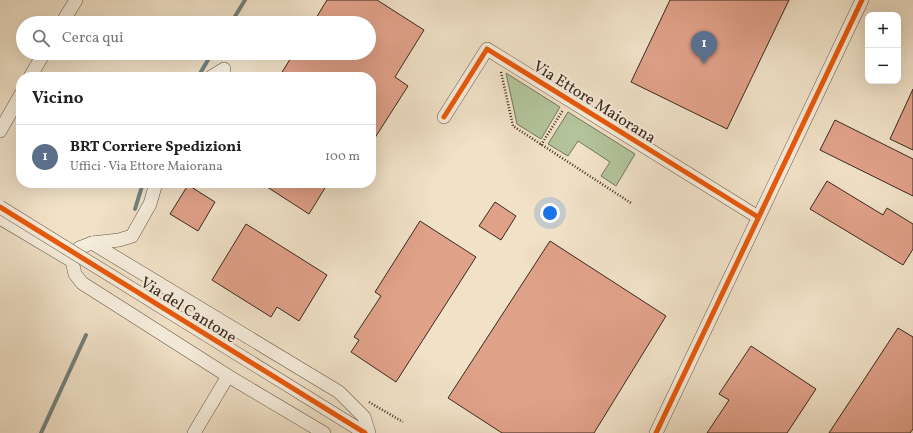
<!DOCTYPE html>
<html lang="it">
<meta charset="utf-8">
<style>
:root{--surface:#fff;--page:#f6f6f6;--text:#202124;--muted:#757577;--line:#e0e0e0;--accent:#d93025}
body{margin:0;font-family:Vollkorn,serif;background:var(--page);color:var(--text)}
.controls{position:absolute;right:12px;top:12px;display:grid;overflow:hidden;border-radius:8px;box-shadow:0 4px 16px #0002}
.controls button{width:36px;height:36px;display:grid;place-items:center;padding:0;border:0;border-bottom:1px solid var(--line);background:var(--surface);color:var(--text);font:20px sans-serif}
.you{position:absolute;left:550px;top:213px;width:14px;height:14px;margin:-10px;border:3px solid #fff;border-radius:50%;background:#1a73e8;box-shadow:0 0 0 6px #1a73e833}
.badge{display:grid;place-items:center;width:26px;height:26px;border-radius:50%;background:var(--accent);color:#fff;font-size:13px;font-weight:700}
.pin{position:absolute;translate:-50% -33px;filter:drop-shadow(0 1px 2px #0008)}
.pin::after{content:'';position:absolute;top:21px;width:14px;height:12px;background:inherit;clip-path:polygon(0 0,100% 0,50% 100%)}
.list{margin:0;padding:0;list-style:none}
h2{display:flex;justify-content:space-between;align-items:center;height:52px;margin:0;padding:0 16px;font-size:17px}
h2 small{font-size:13px;font-weight:400;color:var(--muted)}
.list li{display:grid;grid-template-columns:26px 1fr auto;gap:12px;align-items:center;box-sizing:border-box;height:64px;padding:0 16px;border-top:1px solid var(--line)}
.list b{display:block;font-size:15px;white-space:nowrap}
.list p{margin:0;font-size:13px;white-space:nowrap;color:var(--muted)}
.list em{font-size:13px;font-style:normal;color:var(--muted)}
.icon{flex:none;width:22px;height:22px;fill:none;stroke:currentColor;stroke-width:2;stroke-linecap:round;stroke-linejoin:round}
.map{position:relative;flex:none;width:913px;height:433px;overflow:hidden}
.search{position:absolute;background:var(--surface);box-shadow:0 4px 16px #0002;left:16px;top:16px;width:360px;height:44px;display:flex;align-items:center;gap:10px;box-sizing:border-box;padding:0 14px;border-radius:22px;color:var(--muted);font-size:15px}
.panel{position:absolute;background:var(--surface);box-shadow:0 4px 16px #0002;left:16px;top:72px;width:360px;height:116px;border-radius:16px}
.map>svg:first-child{display:block}
.green{fill:#b3c49b;stroke:#76765d}
.lines{fill:none;stroke-linecap:round;stroke-linejoin:round}
.stream{stroke:#74817d;stroke-width:4}
.building{fill:#e0a189;stroke:#3a281f}
.minor-casing{stroke:#685649;stroke-width:14}
.path{stroke:#3a281f;stroke-width:2.5;stroke-dasharray:1 2;stroke-linecap:butt}
.minor{stroke:#f5ecdb;stroke-width:13}
.minor-bridge-casing{stroke:#685649;stroke-width:14;stroke-linecap:butt}
.minor-bridge{stroke:#f5ecdb;stroke-width:13}
.cycleway-casing{stroke:#f5ecdb;stroke-width:8}
.cycleway{stroke:#e8590c;stroke-width:5}
.labels{text-anchor:middle;stroke-width:4;stroke-linejoin:round;paint-order:stroke}
.street-label{font-size:16px;fill:#3a281f;stroke:#f5ecdb}
</style>
<div class="map">
<svg width="913" height="433" viewBox="0 0 913 433">
<rect width="100%" height="100%" fill="#f0e1c7"/>
<filter id="stains"><feTurbulence type="fractalNoise" baseFrequency=".005" numOctaves="4"/><feColorMatrix values="0 0 0 0 .2 0 0 0 0 .09 0 0 0 0 .02 0 0 0 .5 -.17"/></filter>
<radialGradient id="worn" r=".72"><stop offset=".6" stop-color="#630" stop-opacity="0"/><stop offset="1" stop-color="#630" stop-opacity=".3"/></radialGradient>
<g class="green">
<polygon points="506,73 560,107 541,139 517,124"/>
<polygon points="568,112 635,154 616,186 601,176 610,162 578,141 568,156 548,144"/>
</g>
<g class="lines">
<g class="stream">
<polyline points="231,23 245,0"/>
<polyline points="198,77 212,53"/>
<polyline points="135,209 143,183"/>
<polyline points="41,433 86,335"/>
</g>
</g>
<g class="building">
<polygon points="327,0 377,0 424,30 395,77 408,86 371,144 371,77 279,77 294,53 369,53 369,23 313,23"/>
<polygon points="670,0 789,0 727,129 631,82"/>
<polygon points="913,89 913,150 890,139"/>
<polygon points="835,120 913,159 913,196 820,150"/>
<polygon points="827,181 883,215 887,208 913,224 913,249 903,265 810,209"/>
<polygon points="261,183 328,183 309,214"/>
<polygon points="188,185 215,202 198,231 170,214"/>
<polygon points="495,202 516,216 501,240 479,226"/>
<polygon points="420,221 476,257 396,382 351,352 359,340 354,337 381,296 375,292"/>
<polygon points="246,224 327,275 299,321 277,307 271,317 212,280"/>
<polygon points="550,241 666,316 594,433 502,433 448,398"/>
<polygon points="898,328 913,337 913,429 910,433 829,433"/>
<polygon points="751,346 816,389 787,433 707,433 729,400 719,394"/>
</g>
<g class="lines">
<defs>
<g id="minor">
<polyline points="62,23 76,0"/>
<polyline points="30,77 44,53"/>
<polyline points="211,77 224,69"/>
<polyline points="444,117 487,49 758,217"/>
<polyline points="0,131 21,94"/>
<polyline points="0,218 72,261 75,274 82,283 228,376 324,433"/>
<polyline points="92,243 119,240 132,236 150,204 156,183"/>
<polyline points="72,261 79,248 92,243 339,392 364,417 369,433"/>
<polyline points="302,394 365,433"/>
<polyline points="194,433 228,376"/>
<polyline points="656,433 862,0"/>
</g>
</defs>
<use href="#minor" class="minor-casing"/>
<g class="path">
<polyline points="501,72 513,126 631,203"/>
<polyline points="541,145 563,110"/>
<polyline points="369,402 403,422"/>
</g>
<use href="#minor" class="minor"/>
<defs>
<polyline id="minor-bridge" points="0,207 302,394"/>
</defs>
<use href="#minor-bridge" class="minor-bridge-casing"/>
<use href="#minor-bridge" class="minor-bridge"/>
<defs>
<g id="cycleway">
<polyline points="444,117 487,49 758,217"/>
<polyline points="0,207 365,433"/>
<polyline points="656,433 862,0"/>
</g>
</defs>
<use href="#cycleway" class="cycleway-casing"/>
<use href="#cycleway" class="cycleway"/>
</g>
<g class="labels">
<g class="street-label">
<text transform="translate(595 101) rotate(32)" y="6">Via Ettore Maiorana</text>
<text transform="translate(189 309) rotate(32)" y="6">Via del Cantone</text>
</g>
</g>
<rect width="100%" height="100%" filter="url(#stains)"/>
<rect width="100%" height="100%" fill="url(#worn)"/>
</svg>
<div class="controls">
<button>+</button>
<button>−</button>
</div>
<div class="you"></div>
<div class="pin badge" style="left:704px;top:64px;background:#5c6f8a">1</div>
<div class="search"><svg class="icon" aria-label="search" viewBox="0 0 24 24"><circle cx="10" cy="10" r="6"/><path d="M15 15l6 6"/></svg>Cerca qui</div>
<section class="panel">
<h2>Vicino<small></small></h2>
<ul class="list">
<li><span class="badge" style="background:#5c6f8a">1</span><div><b>BRT Corriere Spedizioni</b><p>Uffici · Via Ettore Maiorana</p></div><em>100 m</em></li>
</ul>
</section>
</div>
